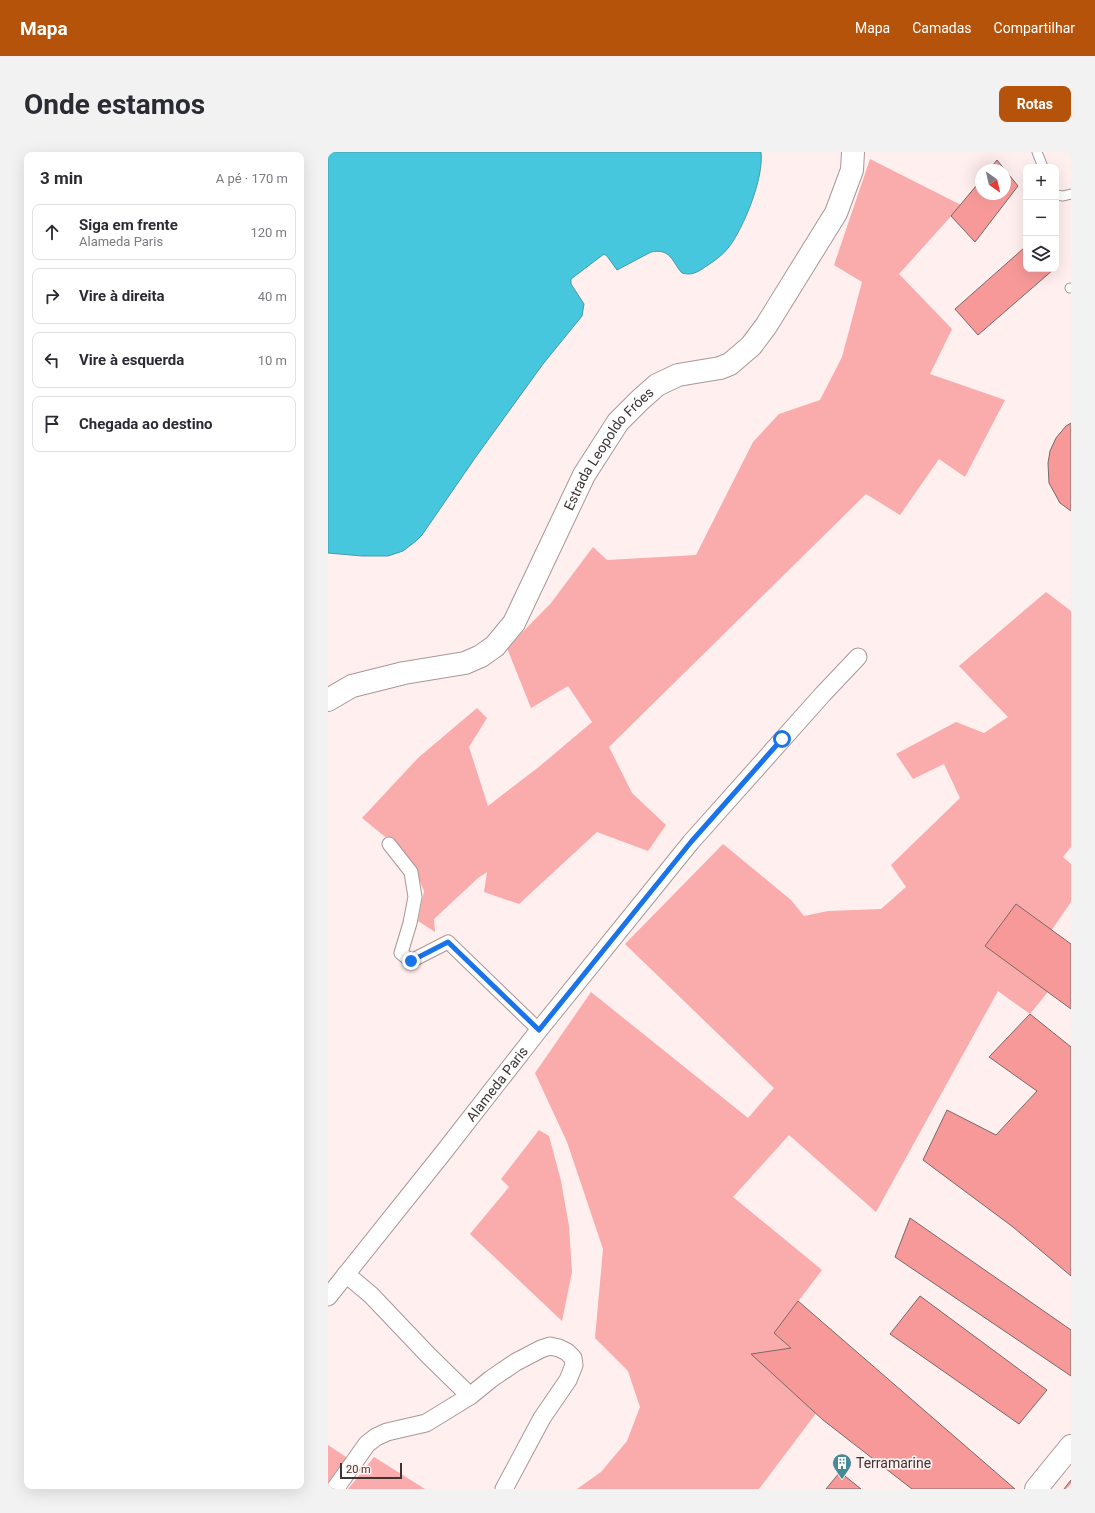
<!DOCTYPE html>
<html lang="pt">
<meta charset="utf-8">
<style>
:root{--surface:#fff;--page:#f2f2f3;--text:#2b2b33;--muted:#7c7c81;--line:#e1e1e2;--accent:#b45309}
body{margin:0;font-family:Roboto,sans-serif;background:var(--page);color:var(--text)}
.controls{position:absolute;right:12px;top:12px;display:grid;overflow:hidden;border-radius:8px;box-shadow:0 4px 16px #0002}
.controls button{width:36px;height:36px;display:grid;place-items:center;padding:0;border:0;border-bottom:1px solid var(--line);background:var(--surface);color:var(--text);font:20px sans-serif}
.compass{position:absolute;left:647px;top:12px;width:36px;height:36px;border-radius:50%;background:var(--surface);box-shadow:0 4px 16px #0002;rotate:146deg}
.scale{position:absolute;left:12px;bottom:10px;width:62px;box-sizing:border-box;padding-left:4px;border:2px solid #3d3535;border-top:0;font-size:11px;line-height:14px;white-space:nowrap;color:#3d3535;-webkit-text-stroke:3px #ffefee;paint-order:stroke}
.stop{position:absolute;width:12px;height:12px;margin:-9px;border:3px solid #1a73e8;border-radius:50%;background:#fff}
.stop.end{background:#1a73e8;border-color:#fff;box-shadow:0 1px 4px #0008}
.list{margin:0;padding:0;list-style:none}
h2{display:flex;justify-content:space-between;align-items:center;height:52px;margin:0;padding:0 16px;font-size:17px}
h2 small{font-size:13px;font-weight:400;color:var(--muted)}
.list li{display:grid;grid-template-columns:26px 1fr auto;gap:12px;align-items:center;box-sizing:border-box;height:56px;margin:0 8px 8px;padding:0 8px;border:1px solid var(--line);border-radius:8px}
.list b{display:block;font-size:15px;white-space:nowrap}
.list p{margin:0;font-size:13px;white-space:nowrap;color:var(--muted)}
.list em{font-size:13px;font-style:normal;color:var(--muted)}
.icon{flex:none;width:22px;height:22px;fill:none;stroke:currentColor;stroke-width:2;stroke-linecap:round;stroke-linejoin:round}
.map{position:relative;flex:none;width:743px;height:1337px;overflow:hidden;border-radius:8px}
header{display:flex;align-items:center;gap:24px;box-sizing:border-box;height:56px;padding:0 20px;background:var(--accent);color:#fff}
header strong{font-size:19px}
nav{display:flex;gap:22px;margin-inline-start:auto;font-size:14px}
.intro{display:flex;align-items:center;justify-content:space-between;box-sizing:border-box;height:96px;padding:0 24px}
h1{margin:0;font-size:28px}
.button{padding:10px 18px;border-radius:8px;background:var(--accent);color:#fff;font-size:14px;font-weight:700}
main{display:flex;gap:24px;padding:0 24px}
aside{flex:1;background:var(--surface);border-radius:8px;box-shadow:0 4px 16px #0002}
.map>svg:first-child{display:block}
.forest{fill:#f9acab}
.water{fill:#47c7de;stroke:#449bab}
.building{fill:#f89999;stroke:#7a6868}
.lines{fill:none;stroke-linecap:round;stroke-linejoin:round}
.service-casing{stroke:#a99796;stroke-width:11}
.pedestrian-casing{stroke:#a99796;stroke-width:15}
.minor-casing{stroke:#a99796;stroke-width:19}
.tertiary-casing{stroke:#a99796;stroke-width:24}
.secondary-casing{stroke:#a99796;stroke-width:24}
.service{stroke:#fff;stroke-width:9}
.pedestrian{stroke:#fff;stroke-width:13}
.minor{stroke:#fff;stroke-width:17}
.tertiary{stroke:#fff;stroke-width:22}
.secondary{stroke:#fff;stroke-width:22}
.route{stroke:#1a73e8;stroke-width:5}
.labels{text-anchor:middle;stroke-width:3.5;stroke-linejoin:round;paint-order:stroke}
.street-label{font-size:14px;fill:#3d3535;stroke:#ffefee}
.poi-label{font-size:14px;fill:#3d3535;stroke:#ffefee;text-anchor:start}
</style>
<header>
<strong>Mapa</strong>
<nav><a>Mapa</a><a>Camadas</a><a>Compartilhar</a></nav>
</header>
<div class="intro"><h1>Onde estamos</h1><a class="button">Rotas</a></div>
<main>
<aside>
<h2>3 min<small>A pé · 170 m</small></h2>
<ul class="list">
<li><svg class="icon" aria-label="ahead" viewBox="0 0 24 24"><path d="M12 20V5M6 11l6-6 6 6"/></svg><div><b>Siga em frente</b><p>Alameda Paris</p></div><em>120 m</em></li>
<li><svg class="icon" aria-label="right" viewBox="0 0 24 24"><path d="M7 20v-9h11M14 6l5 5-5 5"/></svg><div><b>Vire à direita</b></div><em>40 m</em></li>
<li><svg class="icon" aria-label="left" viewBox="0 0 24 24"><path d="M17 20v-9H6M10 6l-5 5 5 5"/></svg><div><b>Vire à esquerda</b></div><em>10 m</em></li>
<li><svg class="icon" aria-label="arrive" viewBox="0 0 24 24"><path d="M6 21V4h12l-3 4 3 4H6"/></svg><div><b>Chegada ao destino</b></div></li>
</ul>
</aside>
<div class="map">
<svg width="743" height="1337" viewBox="0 0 743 1337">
<rect width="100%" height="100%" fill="#ffefee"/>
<g class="forest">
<polygon points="542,7 633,53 571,122 624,177 602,222 677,248 637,325 611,307 572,363 538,342 281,595 304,641 338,673 320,699 269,680 191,752 156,740 159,720 150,726 106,767 107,780 90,769 96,739 87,718 71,696 34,666 90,606 149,556 159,566 141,595 160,654 212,614 264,570 240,534 203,556 179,496 223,451 265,395 279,408 368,403 425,290 451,262 492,248 514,205 534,130 506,113"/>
<polygon points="718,440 743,459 743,695 735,705 743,712 743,750 710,798 736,820 702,862 670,839 548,1060 461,983 405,1045 494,1118 446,1181 463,1196 489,1260 431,1337 249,1337 273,1320 299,1289 312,1255 300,1219 267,1186 275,1097 239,990 207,921 263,840 420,966 446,936 297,792 395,692 463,748 476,764 500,759 553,757 578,735 563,713 632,646 616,612 585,627 568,602 628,570 656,581 680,565 631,514"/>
<polygon points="211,978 221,984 233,1029 241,1074 244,1120 234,1169 142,1082 181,1035 173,1027"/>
<polygon points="0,1293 21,1307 0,1337"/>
<polygon points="46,1305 97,1337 20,1337"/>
</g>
<path class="water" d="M0 0H433C436 26 416 75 401 95 395 103 385 110 377 115 370 120 363 124 354 121 344 110 343 96 323 100L289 118 279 104 276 102 243 127V132L256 152 254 164 215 212 147 306 94 383 88 389 75 399 60 404H34L0 401Z"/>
<g class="building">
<polygon points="669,8 690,34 647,90 623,64 653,28 653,42 677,42 677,18 661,18"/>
<polygon points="696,96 698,98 698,117 726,117 650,183 627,157"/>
<polygon points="743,271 743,359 732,351 721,331 720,311 722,299 728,286 738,274"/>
<polygon points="688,752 743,792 743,857 657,794"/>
<polygon points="702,862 743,895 743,1124 685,1075 595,1008 619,958 668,983 709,939 661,905"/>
<polygon points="582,1066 743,1178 743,1224 567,1105"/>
<polygon points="592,1144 719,1238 691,1272 562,1182"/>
<polygon points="470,1149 687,1337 584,1337 495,1268 423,1202 463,1196 446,1181"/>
<polygon points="512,1320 533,1337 498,1337"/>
<polygon points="743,1328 743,1337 736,1337"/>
</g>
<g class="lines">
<defs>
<g id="service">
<polyline points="709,0 715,15"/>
<polyline points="728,43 735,44 743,42"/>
<polyline points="742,136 743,136"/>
</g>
<polyline id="pedestrian" points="61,692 83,720 87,745 82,771 73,801 83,809 120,790 211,878"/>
<g id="minor">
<polyline points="18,1122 43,1143 101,1204 142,1244 163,1227 188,1210 213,1197 222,1194 231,1196 239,1200 245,1206 246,1213 240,1228 214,1266 176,1337"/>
<path id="s1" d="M0 1145 115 1001 211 878 363 690 495 542 530 505"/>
<polyline points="7,1337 39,1292 48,1285 59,1280 98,1271 142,1244"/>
</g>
<g id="tertiary">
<path id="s2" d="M0 548 24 534 76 521 137 511 153 504 167 494 186 471 256 323 290 270 312 248 329 233 350 223 392 216 402 212 423 194 438 174 508 61 524 18 525 0"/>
</g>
<polyline id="secondary" points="708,1337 743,1294"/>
</defs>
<use href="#service" class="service-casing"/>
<use href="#pedestrian" class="pedestrian-casing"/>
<use href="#minor" class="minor-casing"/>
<use href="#tertiary" class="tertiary-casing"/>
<use href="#secondary" class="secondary-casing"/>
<use href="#service" class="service"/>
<use href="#pedestrian" class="pedestrian"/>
<use href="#minor" class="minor"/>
<use href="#tertiary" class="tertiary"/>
<use href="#secondary" class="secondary"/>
</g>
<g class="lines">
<polyline class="route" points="83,809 120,790 211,878 363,690 454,587"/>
</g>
<defs>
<symbol id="building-pin" viewBox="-11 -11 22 30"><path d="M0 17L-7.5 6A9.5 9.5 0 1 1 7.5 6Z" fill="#458a97" stroke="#ffefee"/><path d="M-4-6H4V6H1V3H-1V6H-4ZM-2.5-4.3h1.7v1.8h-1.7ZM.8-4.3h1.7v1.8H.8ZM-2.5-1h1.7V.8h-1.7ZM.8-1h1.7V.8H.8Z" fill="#fff"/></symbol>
</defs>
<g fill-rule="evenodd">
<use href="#building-pin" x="503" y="1300" width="22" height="30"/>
</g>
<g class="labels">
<g class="street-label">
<text dy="5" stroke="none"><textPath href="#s2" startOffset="407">Estrada Leopoldo Fróes</textPath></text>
<text dy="5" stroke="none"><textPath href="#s1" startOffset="272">Alameda Paris</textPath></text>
</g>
<g class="poi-label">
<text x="528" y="1316">Terramarine</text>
</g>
</g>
</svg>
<div class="controls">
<button>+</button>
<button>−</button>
<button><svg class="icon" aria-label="layers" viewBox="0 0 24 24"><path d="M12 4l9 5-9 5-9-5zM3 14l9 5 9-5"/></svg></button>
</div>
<svg class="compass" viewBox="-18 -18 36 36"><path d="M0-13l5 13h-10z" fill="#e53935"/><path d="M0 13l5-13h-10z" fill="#7c7c81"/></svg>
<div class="scale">20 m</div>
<div class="stop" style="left:454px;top:587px"></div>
<div class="stop end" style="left:83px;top:809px"></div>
</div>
</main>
